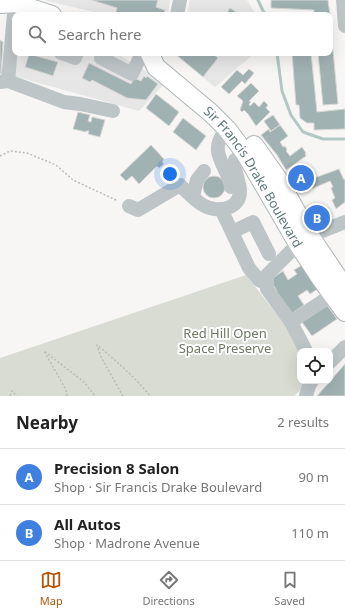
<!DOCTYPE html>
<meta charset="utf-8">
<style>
:root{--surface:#fff;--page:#f6f6f6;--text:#222;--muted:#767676;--line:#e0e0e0;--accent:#b45309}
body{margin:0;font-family:"Noto Sans",sans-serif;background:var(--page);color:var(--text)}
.controls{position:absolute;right:12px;bottom:12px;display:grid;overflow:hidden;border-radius:8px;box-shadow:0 4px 16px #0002}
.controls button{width:36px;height:36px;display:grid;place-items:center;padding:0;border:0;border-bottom:1px solid var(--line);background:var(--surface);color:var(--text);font:20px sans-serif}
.you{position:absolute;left:170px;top:174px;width:14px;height:14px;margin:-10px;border:3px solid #fff;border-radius:50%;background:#1a73e8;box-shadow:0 0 0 6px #1a73e833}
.badge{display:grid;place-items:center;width:26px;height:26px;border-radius:50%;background:var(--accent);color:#fff;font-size:13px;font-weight:700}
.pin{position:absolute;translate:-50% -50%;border:2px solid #fff;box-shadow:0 1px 4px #0006}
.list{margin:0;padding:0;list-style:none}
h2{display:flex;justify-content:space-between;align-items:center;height:52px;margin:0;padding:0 16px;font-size:17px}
h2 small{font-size:13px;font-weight:400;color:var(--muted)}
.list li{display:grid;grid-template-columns:26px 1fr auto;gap:12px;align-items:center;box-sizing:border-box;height:56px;padding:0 16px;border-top:1px solid var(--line)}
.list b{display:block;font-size:15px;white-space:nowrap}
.list p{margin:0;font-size:13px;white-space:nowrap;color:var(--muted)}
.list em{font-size:13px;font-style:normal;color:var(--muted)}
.icon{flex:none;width:22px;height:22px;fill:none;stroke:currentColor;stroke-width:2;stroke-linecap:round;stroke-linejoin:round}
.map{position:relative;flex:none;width:345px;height:396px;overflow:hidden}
.search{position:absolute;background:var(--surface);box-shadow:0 4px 16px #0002;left:12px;right:12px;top:12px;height:44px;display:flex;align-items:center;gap:10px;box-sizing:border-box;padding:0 14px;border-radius:8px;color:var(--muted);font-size:15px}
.sheet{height:164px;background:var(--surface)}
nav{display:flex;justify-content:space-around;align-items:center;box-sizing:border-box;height:56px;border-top:1px solid var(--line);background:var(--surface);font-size:11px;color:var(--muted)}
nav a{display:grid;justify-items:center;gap:2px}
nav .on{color:var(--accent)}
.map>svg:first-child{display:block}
.built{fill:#e5e6e5}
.green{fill:#d9dcd2}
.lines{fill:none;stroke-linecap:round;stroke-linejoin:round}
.stream{stroke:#b3c7c5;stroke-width:3}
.building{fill:#a1b2b2;stroke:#d9d8d6}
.major-casing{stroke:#aeb8b9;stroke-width:20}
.path{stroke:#b7bdbe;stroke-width:1.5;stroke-dasharray:2 2;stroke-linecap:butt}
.minor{stroke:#bdc5c6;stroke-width:14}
.major{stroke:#fff;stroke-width:18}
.labels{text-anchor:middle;stroke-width:4;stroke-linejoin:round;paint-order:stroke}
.street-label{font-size:13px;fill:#5c787a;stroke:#fff}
.park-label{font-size:13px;fill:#6c7860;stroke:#fff}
</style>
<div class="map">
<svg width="345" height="396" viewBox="0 0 345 396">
<rect width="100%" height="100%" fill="#f7f6f4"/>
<g class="built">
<polygon points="44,0 170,0 168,15 106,15"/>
<polygon points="190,0 247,0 256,15 187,15"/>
<polygon points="15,53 116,53 165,83 139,111 14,76"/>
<polygon points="174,53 255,53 215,87"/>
</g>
<polygon class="green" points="246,275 287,327 300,351 300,381 303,381 303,388 295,395 296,396 0,396 0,358"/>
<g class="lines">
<g class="stream">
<polyline points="258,0 265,15"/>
<polyline points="277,53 282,91 291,115 303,132 323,139 345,139"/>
</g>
</g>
<g class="building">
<polygon points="91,0 158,0 156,7 165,10 164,15 115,15 117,8"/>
<polygon points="271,0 328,0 330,15 314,15 314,10 271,8"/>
<polygon points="230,8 241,15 225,15"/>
<polygon points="330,18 338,104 323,105 318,53 330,53"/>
<polygon points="0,40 3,42 1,74 0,74"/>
<polygon points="174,53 212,53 218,58 203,77"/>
<polygon points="292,53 311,53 317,112 345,109 345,129 314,130 314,123 307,123 300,118 299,105 296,105"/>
<polygon points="29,54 58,62 53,76 25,67"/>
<polygon points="89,63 131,84 134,78 141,81 144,76 146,78 147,76 158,84 146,100 127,98 92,80 90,82 82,78"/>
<polygon points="249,69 254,73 245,84 242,81 229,94 221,87 237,70 243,75"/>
<polygon points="251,83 259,91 249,101 251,102 249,104 250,106 254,102 259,107 264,101 268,105 266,108 270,112 256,126 248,114 244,110 242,112 240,110 243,101 237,96"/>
<polygon points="156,94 179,112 169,126 146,108"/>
<polygon points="78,112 90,115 88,121 91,122 92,117 105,120 100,137 88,134 89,131 86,131 86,132 73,129"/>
<polygon points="273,115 280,125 271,131 264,121"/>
<polygon points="183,118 206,136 196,150 173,132"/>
<polygon points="280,125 288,136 280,142 283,147 285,146 287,150 286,151 290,156 302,147 306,153 305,154 306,156 286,170 277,155 261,135 269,129 270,132"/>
<polygon points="151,145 164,159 162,162 164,164 159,168 157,166 139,184 132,176 126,181 120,175"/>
<polygon points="339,169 344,180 345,179 345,202 336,209 332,200 335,198 331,188 333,187 330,181 309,190 306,181"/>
<circle cx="214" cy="187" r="11"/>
<polygon points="304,264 319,288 310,294 307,290 298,296 304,305 291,314 276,292 277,291 270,280 283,271 288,280 297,274 294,270"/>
<polygon points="327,305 337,319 312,336 302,322"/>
<polygon points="345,364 345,396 317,396"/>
</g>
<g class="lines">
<defs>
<g id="major">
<polyline points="0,4 15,3 52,15"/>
<path id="s1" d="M150 54 156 67 211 113 227 129 245 153 298 244 321 279 345 312"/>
<polyline points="254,145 278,179 310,236 345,288"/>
</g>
</defs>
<use href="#major" class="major-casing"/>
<g class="path">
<polyline points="0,156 10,151 27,153 56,165 73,180 118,201"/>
<polyline points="10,396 12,391 17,396"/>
<polyline points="67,396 66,390 44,351 84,382 95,396"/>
<path d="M123 396 101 357 97 345C116 361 135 377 150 396"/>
</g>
<g class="minor">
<polyline points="343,0 345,26"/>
<polyline points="177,15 180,0"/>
<polyline points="61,53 75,58 77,53"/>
<polyline points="102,53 101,58 132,74 142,53"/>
<polyline points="8,81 15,3"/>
<polyline points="0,82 8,81 64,102 80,104 113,111"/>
<path d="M227 129C206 152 227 164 231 187"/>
<polyline points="193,196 197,180 204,171"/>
<path d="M129 206 138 210 180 185C187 192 200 206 210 208 223 212 240 207 240 191 240 181 233 171 235 160L245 153"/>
<polyline points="221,209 249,268 259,280 267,284"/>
<polyline points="232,232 253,222 269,254"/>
<polyline points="291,322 267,289 267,275 298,244 310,236 345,222"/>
<polyline points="306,351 291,322 332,295"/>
<polyline points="330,362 345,347"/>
<polyline points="306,396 309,386 312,381"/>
</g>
<use href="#major" class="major"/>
</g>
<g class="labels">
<g class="street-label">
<text dy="5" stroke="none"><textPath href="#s1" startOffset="163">Sir Francis Drake Boulevard</textPath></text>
</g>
<g class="park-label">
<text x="225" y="338">Red Hill Open<tspan x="225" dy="15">Space Preserve</tspan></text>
</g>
</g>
</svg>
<div class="controls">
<button><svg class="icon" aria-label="locate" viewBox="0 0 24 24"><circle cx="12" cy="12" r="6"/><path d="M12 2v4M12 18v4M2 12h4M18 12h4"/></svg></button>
</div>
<div class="you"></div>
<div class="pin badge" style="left:301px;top:178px;background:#3f7fe0">A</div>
<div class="pin badge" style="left:317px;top:218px;background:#3f7fe0">B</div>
<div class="search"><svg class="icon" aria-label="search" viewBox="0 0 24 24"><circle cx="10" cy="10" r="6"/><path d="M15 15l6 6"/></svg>Search here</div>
</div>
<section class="sheet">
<h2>Nearby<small>2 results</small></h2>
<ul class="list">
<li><span class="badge" style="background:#3f7fe0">A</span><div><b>Precision 8 Salon</b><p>Shop · Sir Francis Drake Boulevard</p></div><em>90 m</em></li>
<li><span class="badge" style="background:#3f7fe0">B</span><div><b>All Autos</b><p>Shop · Madrone Avenue</p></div><em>110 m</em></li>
</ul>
</section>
<nav>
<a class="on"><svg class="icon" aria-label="map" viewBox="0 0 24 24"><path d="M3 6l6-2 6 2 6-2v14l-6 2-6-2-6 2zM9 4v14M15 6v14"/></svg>Map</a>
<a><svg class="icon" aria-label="directions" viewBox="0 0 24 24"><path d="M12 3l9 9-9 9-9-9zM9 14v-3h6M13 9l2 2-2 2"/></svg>Directions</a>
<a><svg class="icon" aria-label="saved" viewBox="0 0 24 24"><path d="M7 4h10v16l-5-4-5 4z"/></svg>Saved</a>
</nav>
